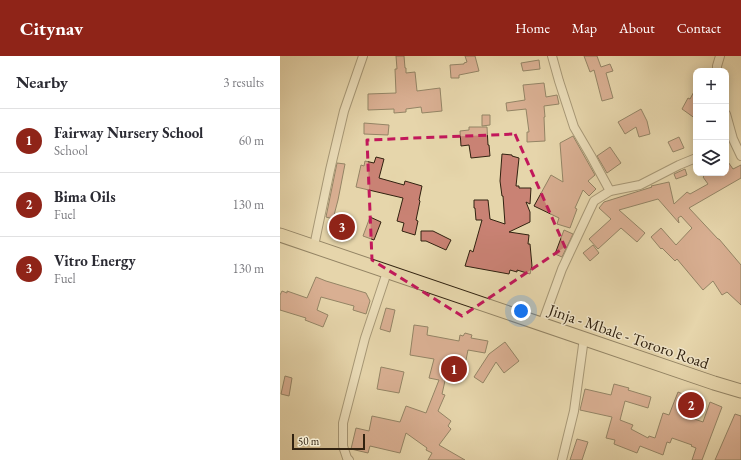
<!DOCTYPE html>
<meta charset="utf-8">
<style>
:root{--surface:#fff;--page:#f2f2f3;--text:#2b2b33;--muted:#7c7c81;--line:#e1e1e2;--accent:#8f2418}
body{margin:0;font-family:"EB Garamond",serif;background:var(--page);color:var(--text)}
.controls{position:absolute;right:12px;top:12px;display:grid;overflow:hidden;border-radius:8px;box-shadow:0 2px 10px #0003}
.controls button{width:36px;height:36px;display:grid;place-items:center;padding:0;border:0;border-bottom:1px solid var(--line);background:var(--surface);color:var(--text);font:20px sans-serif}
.scale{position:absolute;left:12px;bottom:10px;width:73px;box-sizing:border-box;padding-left:4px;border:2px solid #312210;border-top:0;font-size:11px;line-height:14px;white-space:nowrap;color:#312210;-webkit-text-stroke:3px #efe4c8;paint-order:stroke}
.you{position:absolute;left:241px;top:255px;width:14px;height:14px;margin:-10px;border:3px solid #fff;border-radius:50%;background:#1a73e8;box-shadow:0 0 0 6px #1a73e833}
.badge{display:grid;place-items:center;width:26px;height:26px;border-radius:50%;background:var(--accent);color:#fff;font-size:13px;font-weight:700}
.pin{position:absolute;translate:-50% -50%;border:2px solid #fff;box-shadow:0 1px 4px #0006}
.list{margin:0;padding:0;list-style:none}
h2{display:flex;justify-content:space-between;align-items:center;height:52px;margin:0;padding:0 16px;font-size:17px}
h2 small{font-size:13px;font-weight:400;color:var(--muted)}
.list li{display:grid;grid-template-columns:26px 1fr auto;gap:12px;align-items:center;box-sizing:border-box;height:64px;padding:0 16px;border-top:1px solid var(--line)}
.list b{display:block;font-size:15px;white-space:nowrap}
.list p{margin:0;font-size:13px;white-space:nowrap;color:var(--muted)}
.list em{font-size:13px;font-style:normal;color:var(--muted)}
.icon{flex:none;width:22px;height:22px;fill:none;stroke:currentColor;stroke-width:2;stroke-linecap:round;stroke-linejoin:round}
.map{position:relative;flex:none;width:461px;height:404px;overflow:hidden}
header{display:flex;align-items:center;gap:24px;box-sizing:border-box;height:56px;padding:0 20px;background:var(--accent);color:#fff}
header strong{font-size:19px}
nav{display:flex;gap:22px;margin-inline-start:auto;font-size:14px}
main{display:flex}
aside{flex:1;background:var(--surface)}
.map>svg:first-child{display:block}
.building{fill:#c98274;stroke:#312210}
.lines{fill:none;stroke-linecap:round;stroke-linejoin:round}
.street-casing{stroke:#5e4f37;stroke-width:10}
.primary-casing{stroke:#312210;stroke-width:15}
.street{stroke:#efe4c8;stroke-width:8}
.primary{stroke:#e6d6ab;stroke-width:13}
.marked{fill:none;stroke:#c2185b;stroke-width:3;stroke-dasharray:8 5;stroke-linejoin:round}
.labels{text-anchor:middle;stroke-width:3;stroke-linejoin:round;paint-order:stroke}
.street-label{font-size:16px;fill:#312210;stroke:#efe4c8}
</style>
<header>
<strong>Citynav</strong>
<nav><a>Home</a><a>Map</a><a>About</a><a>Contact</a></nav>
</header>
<main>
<aside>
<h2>Nearby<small>3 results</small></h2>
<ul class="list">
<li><span class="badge">1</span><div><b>Fairway Nursery School</b><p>School</p></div><em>60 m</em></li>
<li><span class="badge">2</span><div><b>Bima Oils</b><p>Fuel</p></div><em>130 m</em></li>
<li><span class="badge">3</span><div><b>Vitro Energy</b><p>Fuel</p></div><em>130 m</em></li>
</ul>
</aside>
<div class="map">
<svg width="461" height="404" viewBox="0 0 461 404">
<rect width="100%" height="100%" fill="#e6d6ab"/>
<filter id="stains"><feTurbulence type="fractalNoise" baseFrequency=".005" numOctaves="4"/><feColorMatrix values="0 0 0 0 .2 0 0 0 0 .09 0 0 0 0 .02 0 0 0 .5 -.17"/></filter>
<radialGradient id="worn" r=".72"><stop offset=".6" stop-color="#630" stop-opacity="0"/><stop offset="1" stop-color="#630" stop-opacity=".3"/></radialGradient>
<g class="building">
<polygon points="116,0 124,0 125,12 126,12 126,17 135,16 137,35 160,32 162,55 142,57 141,51 126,53 126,56 114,57 114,53 88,54 88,38 116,37 115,13 117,13"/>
<polygon points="185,0 195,0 199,15 179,19 179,22 171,22 170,9 184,8 184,7 187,6"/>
<polygon points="304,0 317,0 321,11 330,8 333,15 326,17 333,42 322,45 314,14 310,16"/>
<polygon points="259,4 260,13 243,15 241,7"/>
<polygon points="264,27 266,41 277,39 279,48 264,50 265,61 264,61 265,85 247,86 247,76 249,76 246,53 227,55 226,47 245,44 243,29"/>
<polygon points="416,32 416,63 402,53 408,42 410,43"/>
<polygon points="361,53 367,65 370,78 359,81 356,71 345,78 338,66"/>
<polygon points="202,59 210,59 210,69 202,70"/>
<polygon points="84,67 109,69 108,79 84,78"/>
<polygon points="189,71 207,71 208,89 209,89 210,100 191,102 189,89 181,90 180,75 189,74"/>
<polygon points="293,80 315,119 308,125 316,133 309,140 303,134 295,152 297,153 290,172 277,168 279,162 254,150 271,119 283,126 280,87"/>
<polygon points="399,81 404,92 393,96 388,86"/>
<polygon points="330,91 341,107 327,117 317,100"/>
<polygon points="222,98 232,99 232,100 239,102 236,130 239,130 239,132 251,132 250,148 246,146 250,156 250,166 229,176 249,179 248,188 250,188 252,210 250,218 237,214 237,216 230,214 229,218 185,210 190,194 193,196 202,164 196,164 195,152 194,152 194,144 208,144 210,163 225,168 223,140 222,140 220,125"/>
<polygon points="96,101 104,103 99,122 124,129 125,125 142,130 139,144 140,145 136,164 138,165 135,179 122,175 124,167 117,165 123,142 76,131 81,109 84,110 85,105 94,107"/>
<polygon points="446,103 453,113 461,109 461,122 409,152 438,183 439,183 461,209 461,249 447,236 442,239 433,225 423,234 397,203 395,205 382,192 381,193 371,181 381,172 396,189 412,172 401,160 398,162 399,167 378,143 339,154 365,177 357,186 341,172 318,193 309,183 331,163 319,152 324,146 372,131 371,130 389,126 394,148 407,136 410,138 428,128 423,121 427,117 446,117"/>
<polygon points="57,107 65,108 58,144 53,163 46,161"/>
<polygon points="405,113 407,119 396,123 394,118"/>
<polygon points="90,161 101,166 94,184 83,180"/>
<polygon points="284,174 293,178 282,201 275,198"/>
<polygon points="141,175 153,175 171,184 166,194 146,185 141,185"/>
<polygon points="313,189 319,197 310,205 303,197"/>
<polygon points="36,221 46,225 86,237 90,245 86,258 73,254 74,250 41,241 37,254 48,259 43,271 25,264 26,262 0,254 0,239 2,235 7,237 7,235 27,242"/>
<polygon points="106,252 115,254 110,276 100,273"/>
<polygon points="134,269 148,271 147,279 179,285 180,279 183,280 185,277 192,279 191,282 208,285 205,297 188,294 186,304 174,301 173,304 170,303 162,338 165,339 158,355 171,365 168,370 171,373 159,389 185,404 148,404 152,397 146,394 147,392 126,377 120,397 90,390 88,397 71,393 76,372 89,375 92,360 120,366 126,350 146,357 159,324 149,322 154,303 130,299"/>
<polygon points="225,286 239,305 224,317 216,306 203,327 194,321 209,298"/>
<polygon points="101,311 124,316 119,337 97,333"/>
<polygon points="5,320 12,322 9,340 1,338"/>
<polygon points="334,328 349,332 348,334 371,341 368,352 345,345 340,364 353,369 351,373 368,382 369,380 375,382 383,357 389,359 398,336 410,341 403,359 423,366 430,346 442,351 422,404 412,404 416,392 411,390 412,389 392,382 390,387 387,386 383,399 360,390 357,397 334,388 335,384 326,382 332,361 300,354 305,333 331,339"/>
<polygon points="455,358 461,360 461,404 435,404"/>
<polygon points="297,383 308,386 302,404 290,404"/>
</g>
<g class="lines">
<defs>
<g id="street">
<polyline points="272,0 279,25 294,71 311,100 330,135"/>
<polyline points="437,15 437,10 440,0"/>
<polyline points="446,58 453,83 461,100"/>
<polyline points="34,190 50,114 64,55 83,0"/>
<polyline points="262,268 282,213 314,145 330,135 360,129 399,109 416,102"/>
<polyline points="69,404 67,402 63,390 63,367 85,282 107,216"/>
<polyline points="282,404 294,355 304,282"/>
</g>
<polyline id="primary" points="0,179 434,327 461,335"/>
</defs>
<use href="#street" class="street-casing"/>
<use href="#primary" class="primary-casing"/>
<use href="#street" class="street"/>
<use href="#primary" class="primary"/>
</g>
<path d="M0 0H461V404H0ZM235 78 285 191 182 260 92 204 87 84Z" fill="#e6d6ab" fill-opacity=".55" fill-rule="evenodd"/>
<path class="marked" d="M235 78 285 191 182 260 92 204 87 84Z"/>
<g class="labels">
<g class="street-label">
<text transform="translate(349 280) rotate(19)" y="6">Jinja - Mbale - Tororo Road</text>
</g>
</g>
<rect width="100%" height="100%" filter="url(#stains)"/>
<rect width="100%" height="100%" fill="url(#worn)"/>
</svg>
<div class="controls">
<button>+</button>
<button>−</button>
<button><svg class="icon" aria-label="layers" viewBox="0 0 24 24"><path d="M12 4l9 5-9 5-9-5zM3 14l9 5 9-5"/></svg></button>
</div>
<div class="scale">50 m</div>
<div class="you"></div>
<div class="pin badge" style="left:174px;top:313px">1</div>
<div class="pin badge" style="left:411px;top:349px">2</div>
<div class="pin badge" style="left:62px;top:171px">3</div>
</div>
</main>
